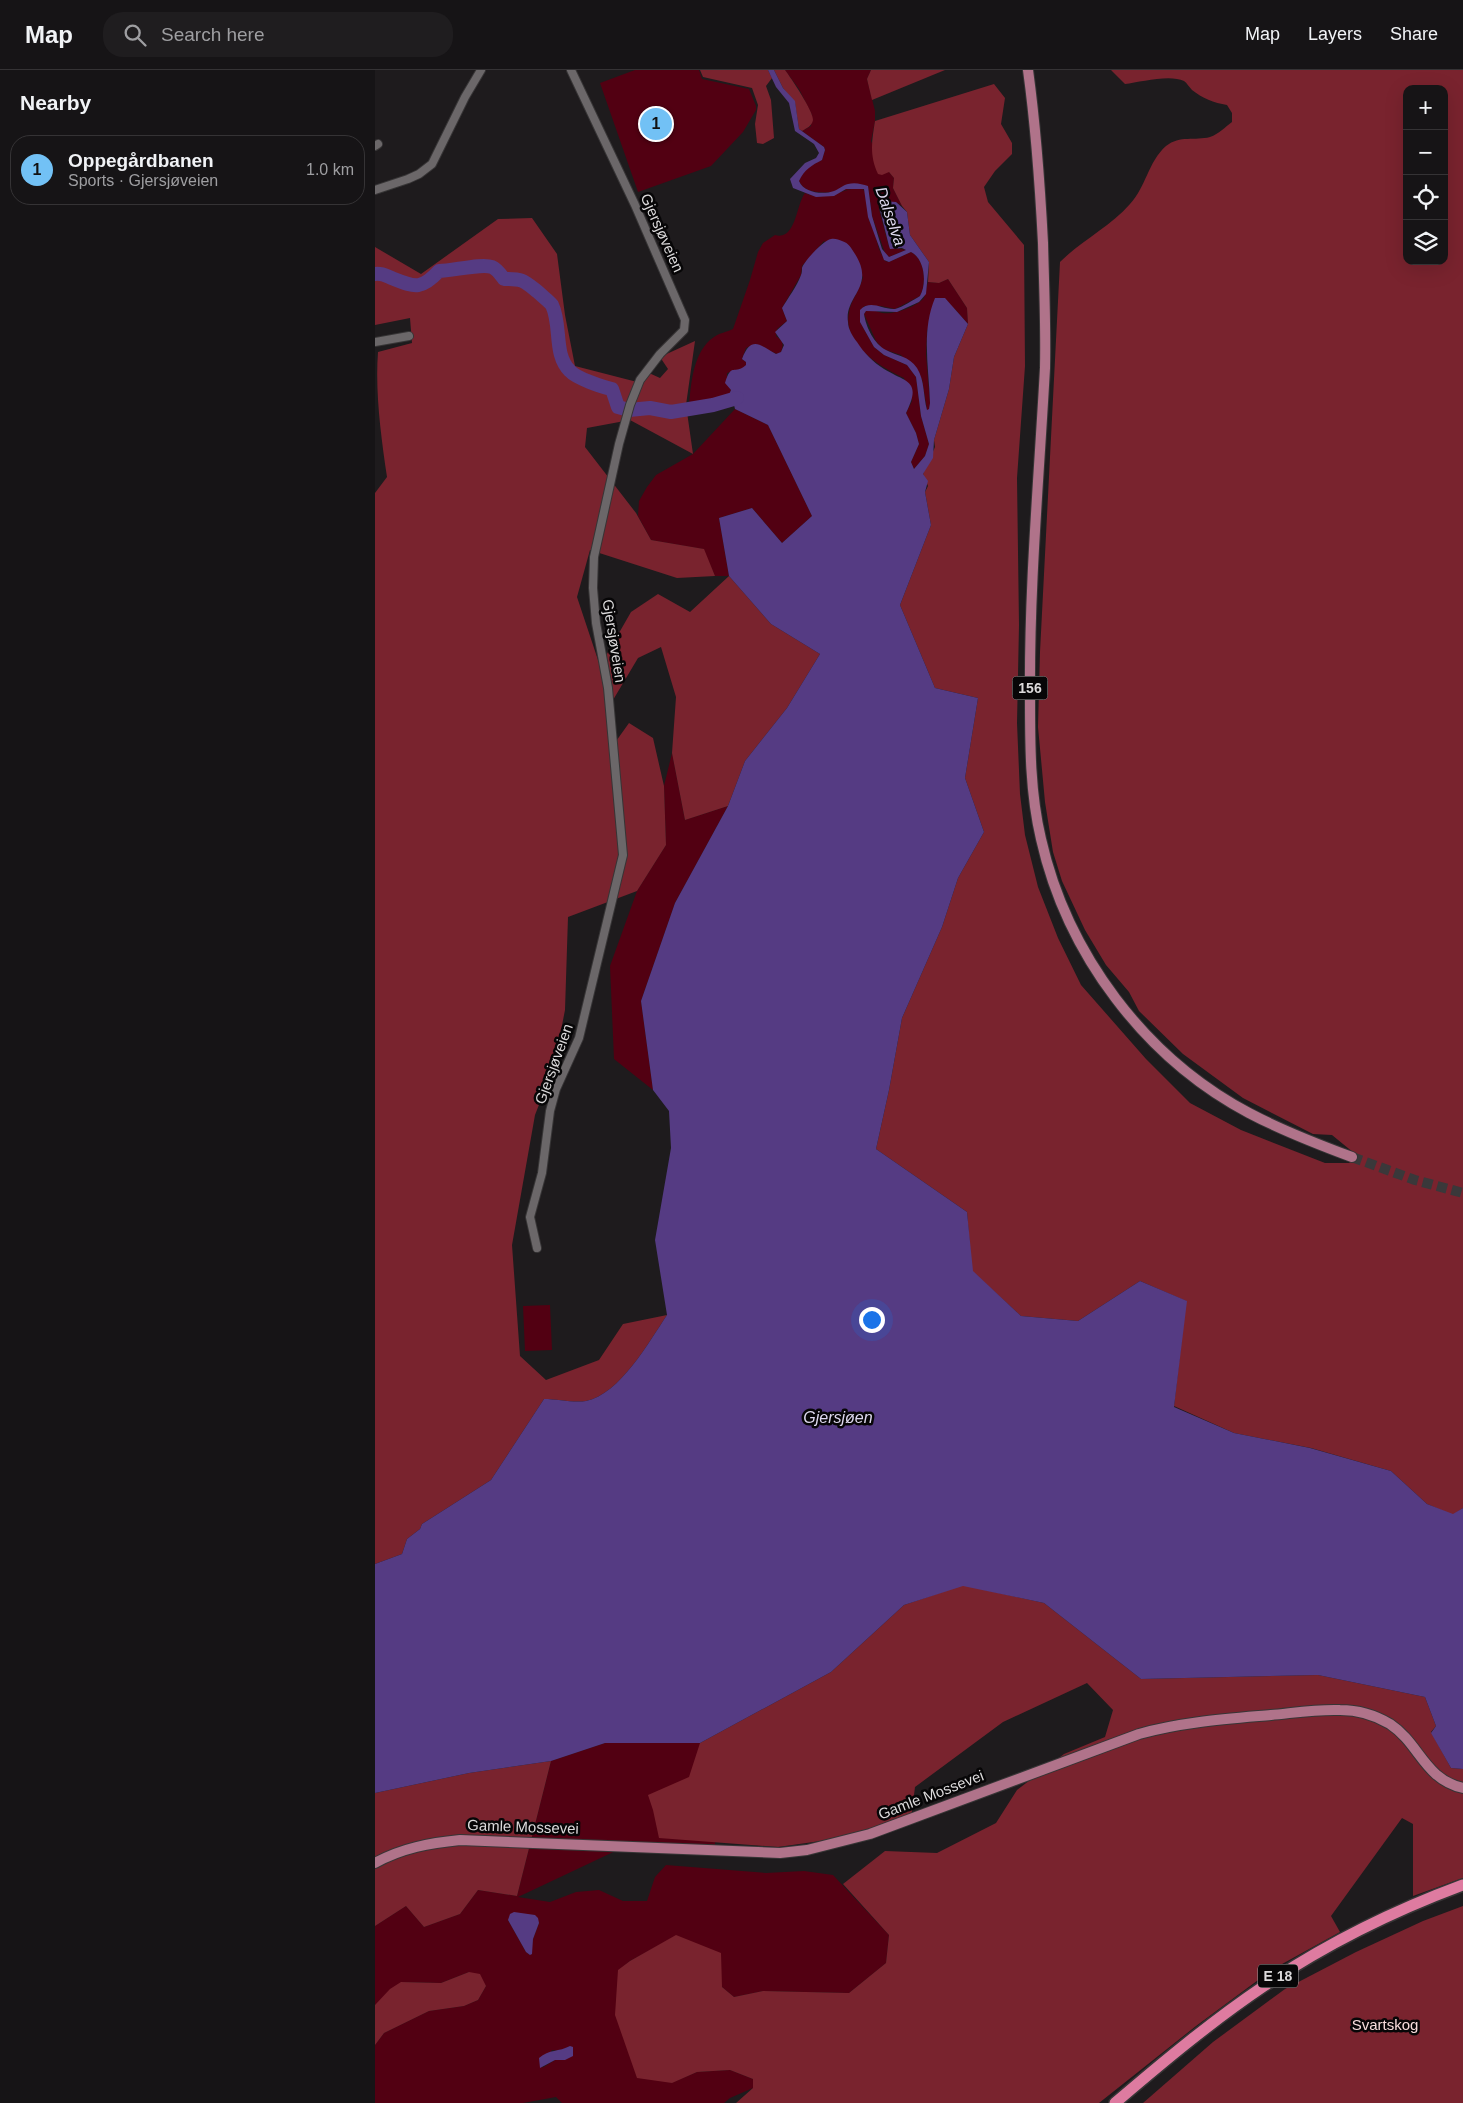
<!DOCTYPE html>
<meta charset="utf-8">
<style>
:root{--surface:#161416;--page:#1f1d1f;--text:#f1f3f6;--muted:#9e9ea1;--line:#353335;--accent:#72c1f5}
body{margin:0;font-family:Helvetica,sans-serif;background:var(--page);color:var(--text)}
.controls{position:absolute;right:15px;top:15px;display:grid;overflow:hidden;border-radius:10px;box-shadow:0 5px 20px #0002}
.controls button{width:45px;height:45px;display:grid;place-items:center;padding:0;border:0;border-bottom:1px solid var(--line);background:var(--surface);color:var(--text);font:25px sans-serif}
.you{position:absolute;left:496px;top:1249px;width:18px;height:18px;margin:-12px;border:4px solid #fff;border-radius:50%;background:#1a73e8;box-shadow:0 0 0 8px #1a73e833}
.badge{display:grid;place-items:center;width:32px;height:32px;border-radius:50%;background:var(--accent);color:#111;font-size:16px;font-weight:700}
.pin{position:absolute;translate:-50% -50%;border:2px solid #fff;box-shadow:0 1px 5px #0006}
.list{margin:0;padding:0;list-style:none}
h2{display:flex;justify-content:space-between;align-items:center;height:65px;margin:0;padding:0 20px;font-size:21px}
h2 small{font-size:16px;font-weight:400;color:var(--muted)}
.list li{display:grid;grid-template-columns:32px 1fr auto;gap:15px;align-items:center;box-sizing:border-box;height:70px;margin:0 10px 10px;padding:0 10px;border:1px solid var(--line);border-radius:20px}
.list b{display:block;font-size:19px;white-space:nowrap}
.list p{margin:0;font-size:16px;white-space:nowrap;color:var(--muted)}
.list em{font-size:16px;font-style:normal;color:var(--muted)}
.icon{flex:none;width:28px;height:28px;fill:none;stroke:currentColor;stroke-width:2;stroke-linecap:round;stroke-linejoin:round}
.map{position:relative;flex:none;width:1088px;height:2033px;overflow:hidden}
header{display:flex;align-items:center;gap:30px;box-sizing:border-box;height:70px;padding:0 25px;background:var(--surface);border-bottom:1px solid var(--line)}
header strong{font-size:24px}
nav{display:flex;gap:28px;margin-inline-start:auto;font-size:18px}
.search{width:350px;height:45px;background:var(--page);display:flex;align-items:center;gap:12px;box-sizing:border-box;padding:0 18px;border-radius:20px;color:var(--muted);font-size:19px}
main{display:flex}
aside{flex:1;background:var(--surface)}
.map>svg:first-child{display:block}
.green{fill:#520012;fill-rule:evenodd}
.forest{fill:#79232e;fill-rule:evenodd}
.water{fill:#553b83}
.lines{fill:none;stroke-linecap:round;stroke-linejoin:round}
.river{stroke:#553b83;stroke-width:14}
.major-tunnel{stroke:#3a383a;stroke-width:10;stroke-dasharray:10 5;stroke-linecap:butt}
.minor-casing{stroke:#373536;stroke-width:10}
.major-casing{stroke:#373536;stroke-width:12}
.highway-casing{stroke:#373536;stroke-width:14}
.minor{stroke:#6b6769;stroke-width:8}
.major{stroke:#b0738a;stroke-width:10}
.highway{stroke:#de7ba0;stroke-width:11}
.labels{text-anchor:middle;stroke-width:5;stroke-linejoin:round;paint-order:stroke}
.shield{fill:#070607;stroke:#9c9a9b;stroke-width:1}
.shield-label{font-size:14px;font-weight:bold;fill:#dcdadb}
.street-label{font-size:15px;fill:#dcdadb;stroke:#070607}
.park-label{font-size:15px;fill:#f7dddd;stroke:#070607}
.water-label{font-size:16px;font-style:italic;fill:#ded9ee;stroke:#070607}
</style>
<header>
<strong>Map</strong>
<div class="search"><svg class="icon" aria-label="search" viewBox="0 0 24 24"><circle cx="10" cy="10" r="6"/><path d="M15 15l6 6"/></svg>Search here</div>
<nav><a>Map</a><a>Layers</a><a>Share</a></nav>
</header>
<main>
<aside>
<h2>Nearby<small></small></h2>
<ul class="list">
<li><span class="badge">1</span><div><b>Oppegårdbanen</b><p>Sports · Gjersjøveien</p></div><em>1.0 km</em></li>
</ul>
</aside>
<div class="map">
<svg width="1088" height="2033" viewBox="0 0 1088 2033">
<rect width="100%" height="100%" fill="#1e1b1d"/>
<g class="green">
<polygon points="260,0 324,0 327,9 374,19 381,36 381,40 368,62 336,96 263,122 225,13"/>
<path d="M410 0H496L492 9 500 41V51L496 71 511 102H514L519 108 518 118 527 136 521 132 504 139 514 177 531 180 514 187 510 183 497 146 493 116C476 118 433 132 424 111 428 100 436 94 447 90L450 80 449 77 427 61 436 56 437 45 424 19Z"/>
<path d="M480 118H487L490 122 494 150 499 161 504 179 510 191 514 192 536 182C550 189 552 213 545 226L520 239 506 236H489L485 252 499 277 509 285 532 295 541 307 546 346 554 374 550 386 539 399 536 392 544 374 541 363 531 343 537 331 529 308C505 297 467 274 474 242 476 230 485 220 488 207L449 171 427 196 426 205 407 238 412 251 402 259 401 266C408 271 409 274 406 282L402 284 380 274 371 278 367 289 371 292V295L369 298 352 303V314L356 320 354 327 360 326 362 328 354 332 314 336C316 314 318 281 339 267 344 263 352 262 358 259L375 210 383 182 388 173 400 165C421 171 421 135 430 123 448 131 463 122 480 118Z"/>
<path d="M573 209 592 238 593 254 579 238 552 260 551 284 555 333 554 340H552L547 309 526 285 508 279 501 271 489 244 491 241C498 240 501 241 507 243 519 245 541 237 549 228L553 212 564 213Z"/>
<polygon points="360,339 393,355 437,446 407,473 377,438 344,448 354,506 340,506 328,479 276,470 263,446 264,431 272,417 281,405 318,384"/>
<polygon points="297,683 310,750 353,736 300,833 266,931 278,1020 239,989 235,896 262,821 291,775 289,716"/>
<polygon points="175,1235 177,1280 150,1281 148,1236"/>
<path d="M230 1673H325L341 1780 251 1776 143 1827 175 1832 201 1822 224 1820 248 1831H272L280 1807 291 1795 391 1803 429 1801 458 1805 514 1865 511 1893 474 1923 388 1921 359 1927 347 1917 301 1866 255 1891 244 1900 296 2013 322 2002 355 2000 378 2009V2018L355 2028 349 2033H187L181 2027 148 2033H0V1975L9 1963 54 1941 89 1936 103 1930 111 1916 94 1902 66 1913 27 1912 0 1935V1856L31 1836 49 1857 85 1844 103 1820 142 1826 176 1691ZM133 1850 164 1853 158 1869 155 1885 151 1882ZM195 1976 189 1990H180L167 1998 177 1980 185 1981Z"/>
</g>
<g class="forest">
<polygon points="325,0 393,0 397,8 391,16 396,30 399,68 388,74 382,73 380,54 383,35 377,18 328,7"/>
<path d="M399 0H410C416 8 439 42 438 50 437 56 432 58 427 61L424 59 420 33 408 18Z"/>
<polygon points="496,0 570,0 497,30 492,9"/>
<path d="M736 0H1088V1438L1078 1445 1052 1434 1016 1401 936 1378 859 1363 799 1336 811 1231 765 1211 703 1251 646 1246 597 1201 592 1142 501 1079 514 1020 527 948 567 857 583 808 609 762 590 708 603 628 560 618 525 535 556 455 550 422 553 416 548 404 560 377 559 370 574 319 579 287 593 254 592 238 573 209 564 213 553 212 554 192 535 165 532 142 527 136 518 118 519 108 514 102 507 105 503 104C494 85 497 70 500 51L619 14 630 28 626 54 637 73V84L620 101 609 117 613 132 649 175 650 296 642 408 644 555 642 653 645 724 650 765 663 817 683 868 706 915 771 989 815 1033 866 1060 950 1093H974L977 1091 979 1083 957 1065 938 1064 868 1028 808 984 764 941 754 922 731 895 710 860 687 811 678 782 670 732 663 657 665 582 685 192C707 170 735 157 755 134 771 117 773 92 791 76 805 65 820 71 835 67 844 64 850 57 857 52V43L852 35C839 33 827 28 817 20 814 17 812 13 809 11 795 4 765 12 750 14ZM1032 19H1069V191H1032Z"/>
<path d="M157 148 182 184 190 245 200 296 266 313 274 303 285 308 293 299 285 287 320 271 311 335 318 384 255 350 212 358 210 377 261 443 276 470 329 479 340 506 302 508 215 480 202 527 225 596 256 542 283 524 315 542 354 506 396 554 445 584 412 638 370 691 353 736 310 750 297 683 301 627 286 577 263 588 238 630 234 681 254 653 278 668 289 716 291 775 262 821 193 847 190 940 179 996 160 1045 137 1175 145 1286 171 1310 224 1290 248 1254 292 1245C274 1272 245 1324 211 1331 199 1333 182 1329 169 1329L116 1410 47 1454 45 1459 32 1469 27 1484 0 1494V423L12 407C6 366 0 322 3 282L37 273 35 248 0 255V177L46 204 123 149Z"/>
<polygon points="588,1515 669,1533 766,1609 943,1605 1050,1627 1061,1656 1056,1662 1076,1698 1088,1699 1088,1808 1038,1826 1038,1754 1027,1748 956,1846 965,1862 898,1899 821,1956 724,2033 361,2033 378,2018 378,2009 355,2000 322,2002 297,2013 262,2008 240,1945 243,1900 255,1891 301,1865 346,1883 347,1917 359,1927 388,1921 474,1923 511,1893 514,1865 468,1814 510,1781 562,1783 621,1753 642,1720 689,1684 730,1667 738,1640 712,1613 628,1652 540,1717 536,1749 495,1764 403,1777 284,1768 278,1740 273,1725 314,1707 325,1673 456,1602 529,1535"/>
<polygon points="176,1691 142,1826 103,1820 85,1844 49,1857 31,1836 0,1856 0,1723 94,1703"/>
<polygon points="1088,1836 1088,2033 768,2033 838,1972 910,1919 981,1882 1048,1851"/>
<polygon points="94,1902 105,1904 111,1916 103,1930 89,1936 54,1941 9,1963 0,1975 0,1935 15,1919 26,1912 66,1913"/>
</g>
<g class="water">
<path d="M393 0H399L408 18 420 31 424 59 449 77 450 80 447 90C437 95 429 100 424 111 429 123 448 125 459 121 464 119 468 115 473 114 480 112 487 114 493 116L497 146 507 179 514 187 531 180 527 178 515 179 514 176 504 136 508 131 521 132 532 142 535 165 554 192 551 224 544 232 522 242 491 241 489 244C491 257 499 274 511 280 522 286 534 286 542 298 550 311 548 326 552 340L554 339 555 333C554 298 546 261 560 228H570L593 254 579 287 574 319 559 370 558 388 548 404 553 411 550 422 556 455 525 535 560 618 603 628 590 708 609 762 583 808 567 857 527 948 514 1020 501 1079 592 1142 598 1201 646 1246 703 1251 765 1211 812 1231 799 1337 859 1363 935 1378 1016 1401 1052 1434 1078 1444 1088 1438V1699L1076 1698 1056 1663 1061 1656 1050 1627 943 1605 766 1609 669 1533 588 1516 529 1535 456 1602 325 1673H230L176 1691 94 1703 0 1723V1494L27 1484 32 1469 45 1459 47 1454 116 1410 169 1329C182 1329 199 1333 211 1331 245 1324 274 1272 292 1245L280 1170 296 1078 294 1041 278 1020 266 931 300 833 353 736 370 691 412 638 445 584 396 554 354 506 344 448 377 438 407 473 437 446 393 355 360 339 358 331 362 328 360 326 353 327 356 320 350 313C357 291 359 306 371 295V292L367 289C376 266 384 274 401 284L406 282 409 275 400 262 412 251 407 238C413 228 422 216 426 205 427 203 427 200 427 198 429 191 449 170 456 169 460 168 464 170 467 171 474 173 476 178 480 184 501 217 469 226 473 252 473 259 478 267 482 272 489 283 498 292 509 299 532 313 547 310 531 343L541 363 544 374 536 392 539 399 550 386 554 374 546 346 541 307 532 295 509 285 499 277 485 252V240C496 229 507 240 520 239 528 237 538 230 545 226 552 214 550 189 536 182L514 192 509 190 493 147 489 119H471L459 126 441 127 418 118 415 109 430 93 441 88 444 83 439 74 420 61 414 33 401 17Z"/>
<polygon points="139,1842 160,1845 163,1848 164,1853 158,1869 157,1884 155,1885 151,1882 133,1850 135,1844"/>
<path d="M195 1976 198 1977V1986L190 1990H180L165 1998 164 1988C174 1979 184 1982 195 1976Z"/>
</g>
<g class="lines">
<path class="river" d="M0 204C8 203 11 206 19 209 41 218 47 219 64 201 77 201 107 193 117 197 122 199 126 205 129 209 149 209 148 210 163 222 167 226 174 231 177 235 187 256 178 284 195 301 201 308 227 317 237 319L243 337 254 340 275 338 296 342 338 335 362 328"/>
<polyline class="major-tunnel" points="977,1087 1040,1110 1088,1123"/>
<defs>
<g id="minor">
<polyline points="0,76 3,74"/>
<polyline points="0,120 33,109 44,104 57,94 90,27 106,0"/>
<polyline points="0,272 34,266"/>
<polyline points="162,1178 155,1147 167,1103 175,1041 181,1019 204,968 248,785 233,618 221,553 218,518 219,487 244,374 255,335 265,310 285,284 309,260 310,250 260,135 196,0"/>
</g>
<g id="major">
<path d="M653 0C661 58 665 115 668 173 669 215 671 256 670 298 664 408 654 517 655 627 655 675 655 723 666 769 692 884 770 988 874 1043 908 1061 942 1074 977 1087"/>
<path d="M0 1793C27 1778 55 1773 85 1770L405 1783 432 1780 495 1764 764 1664C807 1652 851 1649 896 1645 918 1643 942 1639 965 1640 982 1640 1000 1645 1015 1654 1045 1674 1049 1709 1088 1718"/>
</g>
<path id="highway" d="M740 2033C788 1992 837 1951 889 1916 951 1874 1018 1841 1088 1815"/>
</defs>
<use href="#minor" class="minor-casing"/>
<use href="#major" class="major-casing"/>
<use href="#highway" class="highway-casing"/>
<use href="#minor" class="minor"/>
<use href="#major" class="major"/>
<use href="#highway" class="highway"/>
</g>
<g class="labels">
<g class="shield">
<rect x="637.5" y="606.5" width="35" height="23" rx="4"/>
<rect x="883" y="1894.5" width="40" height="23" rx="4"/>
</g>
<g class="shield-label">
<text x="655" y="623">156</text>
<text x="903" y="1911">E 18</text>
</g>
<g class="street-label">
<text transform="translate(287 163) rotate(66)" y="5">Gjersjøveien</text>
<text transform="translate(239 571) rotate(81)" y="5">Gjersjøveien</text>
<text transform="translate(179 994) rotate(-70)" y="5">Gjersjøveien</text>
<text transform="translate(556 1725) rotate(-21)" y="5">Gamle Mossevei</text>
<text transform="translate(148 1757) rotate(2)" y="5">Gamle Mossevei</text>
</g>
<g class="park-label">
<text x="1010" y="1960">Svartskog</text>
</g>
<g class="water-label">
<text transform="translate(516 146) rotate(71)" y="6">Dalselva</text>
<text x="463" y="1353">Gjersjøen</text>
</g>
</g>
</svg>
<div class="controls">
<button>+</button>
<button>−</button>
<button><svg class="icon" aria-label="locate" viewBox="0 0 24 24"><circle cx="12" cy="12" r="6"/><path d="M12 2v4M12 18v4M2 12h4M18 12h4"/></svg></button>
<button><svg class="icon" aria-label="layers" viewBox="0 0 24 24"><path d="M12 4l9 5-9 5-9-5zM3 14l9 5 9-5"/></svg></button>
</div>
<div class="you"></div>
<div class="pin badge" style="left:281px;top:54px">1</div>
</div>
</main>
